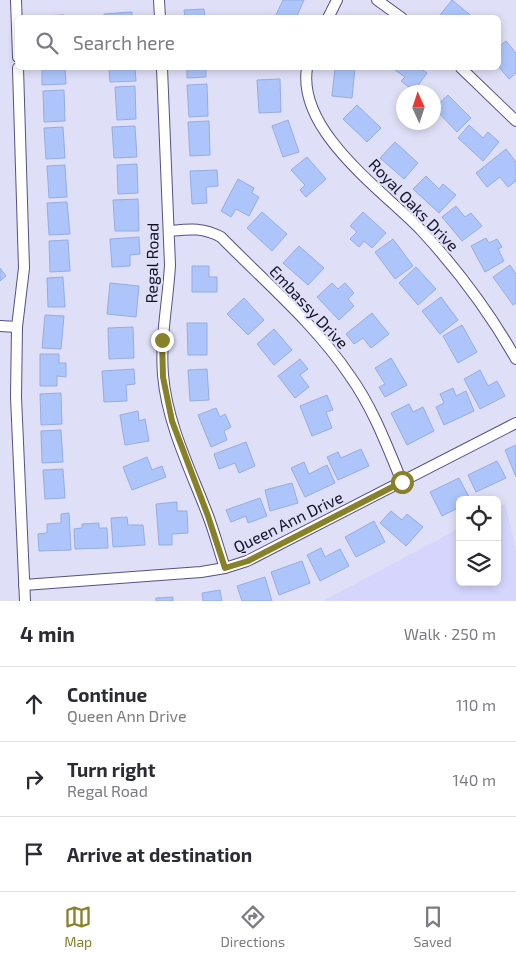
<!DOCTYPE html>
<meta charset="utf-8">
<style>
:root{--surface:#fff;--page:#f2f2f3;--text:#2b2b33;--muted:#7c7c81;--line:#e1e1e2;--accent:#878129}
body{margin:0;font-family:"Exo 2",sans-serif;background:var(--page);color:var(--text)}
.controls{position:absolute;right:15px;bottom:15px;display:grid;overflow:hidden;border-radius:8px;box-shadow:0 2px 8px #0003}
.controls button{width:45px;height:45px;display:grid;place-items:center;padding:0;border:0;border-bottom:1px solid var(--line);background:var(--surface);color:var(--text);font:25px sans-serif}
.compass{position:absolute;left:396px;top:85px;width:45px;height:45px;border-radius:50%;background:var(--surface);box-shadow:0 2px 8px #0003;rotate:357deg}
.stop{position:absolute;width:15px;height:15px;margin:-11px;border:4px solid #878129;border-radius:50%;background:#fff}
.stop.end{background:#878129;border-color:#fff;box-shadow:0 1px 5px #0008}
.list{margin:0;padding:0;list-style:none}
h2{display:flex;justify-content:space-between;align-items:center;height:65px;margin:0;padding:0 20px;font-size:21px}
h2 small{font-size:16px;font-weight:400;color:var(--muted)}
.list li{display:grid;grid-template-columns:32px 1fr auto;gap:15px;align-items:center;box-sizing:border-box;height:75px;padding:0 20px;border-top:1px solid var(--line)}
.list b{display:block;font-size:19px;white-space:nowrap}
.list p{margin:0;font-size:16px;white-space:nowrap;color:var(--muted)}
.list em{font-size:16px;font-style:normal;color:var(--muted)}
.icon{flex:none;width:28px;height:28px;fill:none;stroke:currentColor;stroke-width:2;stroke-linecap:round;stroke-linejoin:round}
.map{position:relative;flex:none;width:516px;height:601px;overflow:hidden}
.search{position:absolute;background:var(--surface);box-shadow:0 2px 8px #0003;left:15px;right:15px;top:15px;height:55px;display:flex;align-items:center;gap:12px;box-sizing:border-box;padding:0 18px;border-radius:8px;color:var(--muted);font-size:19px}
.sheet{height:290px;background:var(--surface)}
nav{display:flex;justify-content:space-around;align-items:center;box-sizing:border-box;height:70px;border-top:1px solid var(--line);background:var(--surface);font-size:14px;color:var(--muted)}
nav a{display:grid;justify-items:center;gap:2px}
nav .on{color:var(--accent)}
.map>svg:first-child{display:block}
.built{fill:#d6d5fd}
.building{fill:#adc5fb;stroke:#96ade2}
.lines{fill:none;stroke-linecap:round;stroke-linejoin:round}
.minor-casing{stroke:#555184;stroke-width:12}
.minor{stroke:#fff;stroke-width:10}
.route{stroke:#878129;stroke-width:6}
.labels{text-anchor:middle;stroke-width:4.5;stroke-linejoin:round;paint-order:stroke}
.street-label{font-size:16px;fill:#121025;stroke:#dfdff7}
</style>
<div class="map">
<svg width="516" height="601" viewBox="0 0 516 601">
<rect width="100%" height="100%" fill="#dfdff7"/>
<polygon class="built" points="505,504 516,548 516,601 323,601 460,528 460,582 497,582 497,508"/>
<g class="building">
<polygon points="283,0 304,0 296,18 275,17"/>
<polygon points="452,0 474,18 443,18 440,15"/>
<polygon points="204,9 205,18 185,18 184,10"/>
<polygon points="132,12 132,18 105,18 104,14"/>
<polygon points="64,15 64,18 40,18 40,16"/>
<polygon points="506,41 516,53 516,73 509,79 498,66 498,47"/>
<polygon points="42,68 65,68 66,84 42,85"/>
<polygon points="109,68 135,68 136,81 110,82"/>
<polygon points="187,68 215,68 206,69 206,77 187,78"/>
<polygon points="335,68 355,68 352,98 332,96"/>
<polygon points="392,68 420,68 427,73 414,91 401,81 405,77"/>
<polygon points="280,79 281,112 259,113 257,80"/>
<polygon points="207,84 208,116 189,117 187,85"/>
<polygon points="135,86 136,119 117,120 115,87"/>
<polygon points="64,90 65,121 44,122 43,91"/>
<polygon points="448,95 471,118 457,132 434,108"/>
<polygon points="357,105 381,128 367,142 343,119"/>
<polygon points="288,120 299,152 283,157 272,126"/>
<polygon points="209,121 210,155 190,156 188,122"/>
<polygon points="469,125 483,138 488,132 499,142 483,161 458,138"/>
<polygon points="135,126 137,157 114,158 112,127"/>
<polygon points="63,127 65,158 46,159 44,128"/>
<polygon points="395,142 418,163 404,179 380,158"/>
<polygon points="506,149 516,162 516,181 508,187 500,177 487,187 476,173"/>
<polygon points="307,157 326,179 306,197 300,190 305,185 291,170"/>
<polygon points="137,164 138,193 118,194 117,165"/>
<polygon points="65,165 67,197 49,198 47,166"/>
<polygon points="217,170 218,186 206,187 207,203 192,204 190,171"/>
<polygon points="426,176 439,189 443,184 456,195 439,213 413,189"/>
<polygon points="238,179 254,188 252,193 259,197 249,216 236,209 231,217 221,211"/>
<polygon points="138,199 139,231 115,231 113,200"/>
<polygon points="67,202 70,234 49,235 47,203"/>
<polygon points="456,206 465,217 471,213 482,226 462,241 442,217"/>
<polygon points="262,212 287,234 272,251 247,228"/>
<polygon points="363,212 386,233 372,248 364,241 359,247 350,239 357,232 350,226"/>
<polygon points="139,237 140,254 130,255 130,266 112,267 110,239"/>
<polygon points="486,238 489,243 497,239 502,247 498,249 504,261 485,272 471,246"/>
<polygon points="393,239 413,266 395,279 375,252"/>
<polygon points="68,240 70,271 50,272 49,241"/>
<polygon points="299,246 324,268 308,285 283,263"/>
<polygon points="510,265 516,274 516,303 513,305 493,277"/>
<polygon points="192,266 209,266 209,277 217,277 217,292 192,292"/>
<polygon points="416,267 436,289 418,305 399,283"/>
<polygon points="0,268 6,276 0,281"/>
<polygon points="63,277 65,307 48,307 47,278"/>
<polygon points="110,283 139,286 136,317 107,314"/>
<polygon points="332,283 338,289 345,283 354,293 348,299 354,306 339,320 317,297"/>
<polygon points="441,297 458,320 440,334 422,311"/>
<polygon points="244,298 264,320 248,335 227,314"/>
<polygon points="372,313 389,334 371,348 363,338 354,344 346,334"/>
<polygon points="45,315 64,316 61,349 42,348"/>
<polygon points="187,323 207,323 207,355 188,355"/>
<polygon points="462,325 477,352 458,363 443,336"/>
<polygon points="133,327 134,358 109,359 108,328"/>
<polygon points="274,329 292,350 274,365 257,344"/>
<polygon points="40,354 59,354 59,363 66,363 66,377 57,376 57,386 40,386"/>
<polygon points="391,358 407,385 385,397 379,387 385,384 375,368"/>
<polygon points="300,359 308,369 300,375 309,387 295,398 278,376"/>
<polygon points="134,369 135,384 126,385 127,401 104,402 102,371"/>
<polygon points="207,369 209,400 190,401 188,370"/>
<polygon points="480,370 488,386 497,381 505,396 480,409 464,379"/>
<polygon points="453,388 456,396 466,391 474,411 444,425 436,407 444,403 440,394"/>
<polygon points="61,393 62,424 41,425 40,394"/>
<polygon points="327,395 333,410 326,412 332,428 312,436 300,406"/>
<polygon points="409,404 413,412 423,407 434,431 407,445 391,413"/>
<polygon points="216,408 220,417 225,414 231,427 224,431 227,440 211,447 198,415"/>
<polygon points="138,411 139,421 145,419 149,441 125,445 120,415"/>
<polygon points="61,430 63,462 42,463 41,431"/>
<polygon points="246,442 255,466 239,473 235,463 219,469 214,454"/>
<polygon points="516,445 516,477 505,450"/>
<polygon points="361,449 369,466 338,480 327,457 338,452 341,458"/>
<polygon points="147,457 152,470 162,466 166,477 132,490 123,467"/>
<polygon points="497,461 506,478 476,492 468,475"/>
<polygon points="304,462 309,474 327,465 335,483 305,497 291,468"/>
<polygon points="63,469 65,498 45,499 43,470"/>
<polygon points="459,478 469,497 460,500 460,507 442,516 430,492"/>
<polygon points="292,483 298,503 270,511 265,490"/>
<polygon points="260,498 267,516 248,523 246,516 231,522 226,510"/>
<polygon points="177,502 177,511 187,511 188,533 172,534 172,545 159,545 156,504"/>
<polygon points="391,511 402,520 407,514 423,527 406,546 380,523"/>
<polygon points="69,513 71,550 39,551 38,534 47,533 47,524 61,523 61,514"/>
<polygon points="127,517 128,525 143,525 145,545 113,547 111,518"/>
<polygon points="374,521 385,542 356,557 345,537"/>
<polygon points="99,523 99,528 107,528 108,548 75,549 74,529 82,528 82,524"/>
<polygon points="321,548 325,557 340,549 349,566 320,581 307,555"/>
<polygon points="302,561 310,583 279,595 271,572"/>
<polygon points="265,577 272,601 242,601 237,586"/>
<polygon points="220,590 222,601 203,601 202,593"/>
<polygon points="173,597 173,601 156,601 156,598"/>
</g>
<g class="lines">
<defs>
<g id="minor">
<polyline points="16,0 18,57"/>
<polyline points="159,0 160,18"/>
<polyline points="377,0 402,18"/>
<polyline points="328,18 337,0"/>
<polyline points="18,68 24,268 17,327 16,397 25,601"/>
<path d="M162 68 170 265C168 302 160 338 163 375 167 423 190 469 207 513 214 531 219 550 225 568"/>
<path d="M307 68C297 131 382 190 421 230 457 269 490 313 516 359"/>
<polyline points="461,68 516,121"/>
<path d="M169 231C190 229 202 227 221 237 265 282 315 324 350 376 373 408 387 446 402 482"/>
<polyline points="0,326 17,327"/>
<polyline points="24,585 201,572 225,568 247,561 516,423"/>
</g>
</defs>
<use href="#minor" class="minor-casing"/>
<use href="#minor" class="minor"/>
</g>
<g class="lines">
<polyline class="route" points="162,340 163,377 172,421 208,516 225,568 248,561 402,482"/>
</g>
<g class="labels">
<g class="street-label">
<text transform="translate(414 205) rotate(46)" y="6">Royal Oaks Drive</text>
<text transform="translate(152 263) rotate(-89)" y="6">Regal Road</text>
<text transform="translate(309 307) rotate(47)" y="6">Embassy Drive</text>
<text transform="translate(288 522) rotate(-26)" y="6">Queen Ann Drive</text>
</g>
</g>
</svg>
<div class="controls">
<button><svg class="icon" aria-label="locate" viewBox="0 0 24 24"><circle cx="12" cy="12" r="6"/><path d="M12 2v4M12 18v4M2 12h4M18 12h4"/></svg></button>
<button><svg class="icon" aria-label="layers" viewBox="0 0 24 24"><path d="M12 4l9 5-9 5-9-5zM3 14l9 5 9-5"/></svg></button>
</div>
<svg class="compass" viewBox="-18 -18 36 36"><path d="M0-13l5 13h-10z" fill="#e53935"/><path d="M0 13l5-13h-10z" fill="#7c7c81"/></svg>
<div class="stop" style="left:402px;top:482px"></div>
<div class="stop end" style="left:162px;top:340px"></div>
<div class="search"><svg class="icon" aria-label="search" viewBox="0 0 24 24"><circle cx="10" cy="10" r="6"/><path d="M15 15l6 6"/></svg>Search here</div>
</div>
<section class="sheet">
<h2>4 min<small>Walk · 250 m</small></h2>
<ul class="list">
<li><svg class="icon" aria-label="ahead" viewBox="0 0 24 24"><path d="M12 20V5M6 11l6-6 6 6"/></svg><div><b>Continue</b><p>Queen Ann Drive</p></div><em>110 m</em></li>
<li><svg class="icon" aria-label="right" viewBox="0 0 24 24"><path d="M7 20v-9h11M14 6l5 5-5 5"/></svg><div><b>Turn right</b><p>Regal Road</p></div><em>140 m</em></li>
<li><svg class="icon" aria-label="arrive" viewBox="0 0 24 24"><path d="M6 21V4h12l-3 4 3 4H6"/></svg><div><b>Arrive at destination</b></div></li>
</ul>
</section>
<nav>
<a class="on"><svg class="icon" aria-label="map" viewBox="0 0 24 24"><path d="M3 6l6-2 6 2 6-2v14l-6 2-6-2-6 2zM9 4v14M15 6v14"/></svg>Map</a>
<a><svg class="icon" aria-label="directions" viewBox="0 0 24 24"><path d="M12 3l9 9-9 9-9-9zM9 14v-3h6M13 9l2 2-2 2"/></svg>Directions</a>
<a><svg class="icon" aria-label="saved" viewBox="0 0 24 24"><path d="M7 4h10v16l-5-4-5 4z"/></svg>Saved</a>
</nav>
